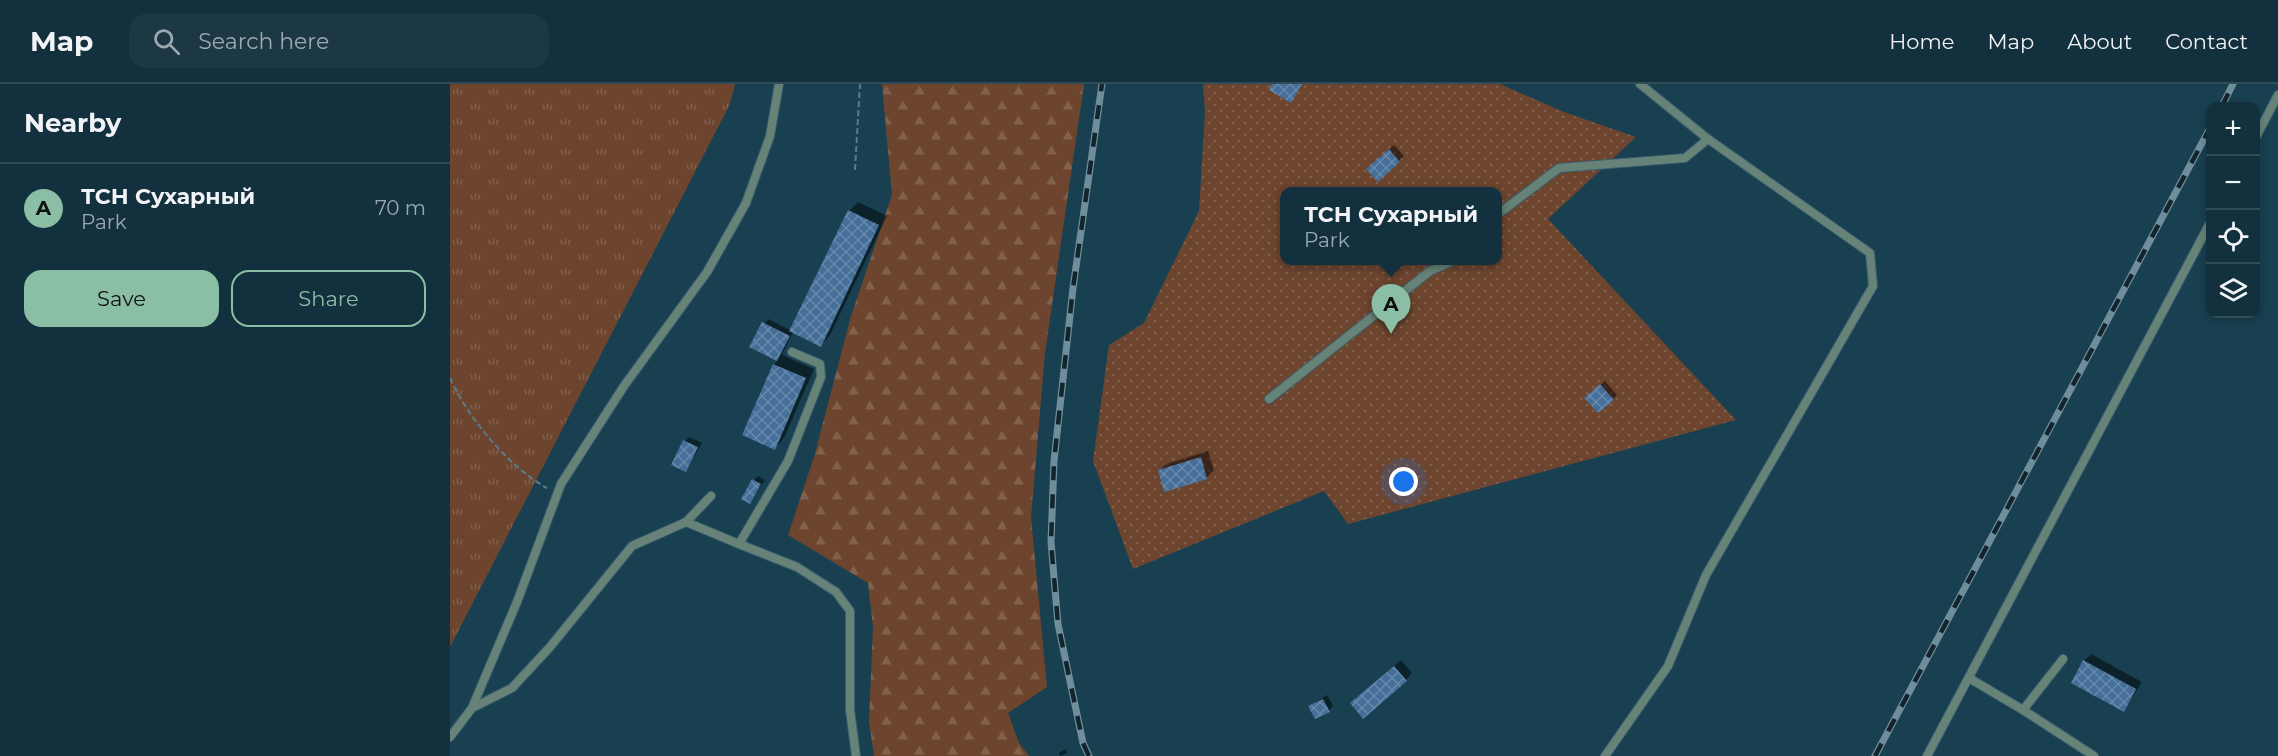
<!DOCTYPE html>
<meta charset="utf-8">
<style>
:root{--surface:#12303d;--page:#1b3844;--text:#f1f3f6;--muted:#9ca9b0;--line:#314b57;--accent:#8abfa5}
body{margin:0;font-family:Montserrat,sans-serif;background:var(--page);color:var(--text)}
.controls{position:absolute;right:18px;top:18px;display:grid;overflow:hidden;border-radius:12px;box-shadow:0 3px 9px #0003}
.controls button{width:54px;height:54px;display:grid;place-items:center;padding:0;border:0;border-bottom:2px solid var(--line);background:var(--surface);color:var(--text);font:30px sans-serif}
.you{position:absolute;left:954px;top:398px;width:21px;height:21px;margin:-15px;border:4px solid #fff;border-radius:50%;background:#1a73e8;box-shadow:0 0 0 9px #1a73e833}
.badge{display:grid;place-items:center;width:39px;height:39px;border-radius:50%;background:var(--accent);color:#111;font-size:20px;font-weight:700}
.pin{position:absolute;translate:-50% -50px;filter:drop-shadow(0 2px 3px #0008)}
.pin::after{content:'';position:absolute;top:32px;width:21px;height:18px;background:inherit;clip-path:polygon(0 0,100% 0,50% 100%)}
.popup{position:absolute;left:830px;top:103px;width:222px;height:78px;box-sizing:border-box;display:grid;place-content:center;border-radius:12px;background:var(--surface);filter:drop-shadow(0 2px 4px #0005);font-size:20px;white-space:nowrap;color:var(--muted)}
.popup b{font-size:22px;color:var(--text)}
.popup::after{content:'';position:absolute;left:50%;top:100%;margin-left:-12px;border:12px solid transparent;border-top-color:var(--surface)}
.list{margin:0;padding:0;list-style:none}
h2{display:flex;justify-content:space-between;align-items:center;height:78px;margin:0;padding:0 24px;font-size:26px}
h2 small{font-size:20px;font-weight:400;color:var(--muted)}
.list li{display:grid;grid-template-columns:39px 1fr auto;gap:18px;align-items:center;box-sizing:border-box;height:90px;padding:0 24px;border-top:2px solid var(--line)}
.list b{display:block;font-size:22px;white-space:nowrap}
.list p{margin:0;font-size:20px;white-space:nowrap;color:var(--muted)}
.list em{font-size:20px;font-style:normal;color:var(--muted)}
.actions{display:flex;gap:12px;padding:18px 24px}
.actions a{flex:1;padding:14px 0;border:2px solid var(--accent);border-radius:18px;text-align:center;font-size:21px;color:var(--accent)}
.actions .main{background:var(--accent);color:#111}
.icon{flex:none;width:33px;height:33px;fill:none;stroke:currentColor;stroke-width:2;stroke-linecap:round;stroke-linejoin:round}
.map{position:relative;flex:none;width:1828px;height:672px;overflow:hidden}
header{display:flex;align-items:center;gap:36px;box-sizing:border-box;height:84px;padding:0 30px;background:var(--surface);border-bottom:2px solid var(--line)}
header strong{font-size:28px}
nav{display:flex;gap:33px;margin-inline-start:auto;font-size:21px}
.search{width:420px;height:54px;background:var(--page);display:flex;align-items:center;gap:15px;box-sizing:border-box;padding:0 21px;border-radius:18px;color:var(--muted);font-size:22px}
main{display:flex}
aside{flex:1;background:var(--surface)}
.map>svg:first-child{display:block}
.grass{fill:url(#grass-tufts)}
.forest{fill:url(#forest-firs)}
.garden{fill:url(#garden-dots);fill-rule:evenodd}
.shadow{fill:#0007}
.building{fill:url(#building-cross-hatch)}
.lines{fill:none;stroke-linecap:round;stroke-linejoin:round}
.lane-casing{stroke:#395e6e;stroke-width:10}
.path{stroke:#5a7c8a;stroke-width:2;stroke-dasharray:6 3;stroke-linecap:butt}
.lane{stroke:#678378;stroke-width:8}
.rail-casing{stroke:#6f8e9c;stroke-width:7}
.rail{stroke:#14242c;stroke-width:4.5;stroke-dasharray:14;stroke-linecap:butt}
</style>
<header>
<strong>Map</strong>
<div class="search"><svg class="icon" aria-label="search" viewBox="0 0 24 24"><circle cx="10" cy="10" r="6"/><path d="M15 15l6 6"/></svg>Search here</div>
<nav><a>Home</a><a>Map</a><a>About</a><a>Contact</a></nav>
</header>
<main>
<aside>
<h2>Nearby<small></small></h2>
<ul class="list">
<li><span class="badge">A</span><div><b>ТСН Сухарный</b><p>Park</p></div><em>70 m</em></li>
</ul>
<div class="actions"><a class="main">Save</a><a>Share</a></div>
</aside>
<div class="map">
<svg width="1828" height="672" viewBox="0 0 1828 672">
<defs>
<pattern id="grass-tufts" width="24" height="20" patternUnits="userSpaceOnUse" patternTransform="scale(1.5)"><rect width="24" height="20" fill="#6d452f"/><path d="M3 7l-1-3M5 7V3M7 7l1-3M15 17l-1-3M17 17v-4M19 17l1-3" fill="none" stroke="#81604d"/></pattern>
<pattern id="forest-firs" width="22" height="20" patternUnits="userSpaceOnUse" patternTransform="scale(1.5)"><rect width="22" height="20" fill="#6d452f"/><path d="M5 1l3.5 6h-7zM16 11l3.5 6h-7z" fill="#81604d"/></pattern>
<pattern id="garden-dots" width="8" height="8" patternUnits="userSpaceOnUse" patternTransform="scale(1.5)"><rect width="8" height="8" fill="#6d452f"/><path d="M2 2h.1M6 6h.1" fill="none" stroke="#81604d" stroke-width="1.8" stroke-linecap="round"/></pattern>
<pattern id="building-cross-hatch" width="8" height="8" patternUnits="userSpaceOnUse" patternTransform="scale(1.5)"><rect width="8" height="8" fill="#456e98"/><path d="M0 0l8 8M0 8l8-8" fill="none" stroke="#6789ac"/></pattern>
</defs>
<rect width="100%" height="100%" fill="#184051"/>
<polygon class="grass" points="0,0 285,0 280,20 0,563"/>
<polygon class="forest" points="432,0 634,0 595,269 581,433 597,603 558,629 569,659 579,672 424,672 419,637 423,543 418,499 338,451 364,373 401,232 442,111"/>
<path class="garden" d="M753 0H1050L1114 28 1186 53 1098 135 1286 336 898 440 874 407 683 485 643 377 659 261 694 239 749 127 755 28ZM834 107H1048V176H834Z"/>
<g class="shadow">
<polygon points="944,61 954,72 928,96 918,85"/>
<polygon points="408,118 437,132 380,251 371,261 343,248 332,271 364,285 334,354 325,364 324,281 328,276 301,262 318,235 340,246 399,127"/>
<polygon points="1155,297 1167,311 1163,315 1141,309"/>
<polygon points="239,353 252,359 236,386 235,357"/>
<polygon points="758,367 764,386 757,393 709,387 716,380"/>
<polygon points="308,392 315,396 300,418 304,396"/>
<polygon points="1641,570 1692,598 1674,626 1634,577"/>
<polygon points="951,576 962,589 956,596 908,613"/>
<polygon points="877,611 883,622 879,627 860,622"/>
<polygon points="615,665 617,669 610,672 609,669"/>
</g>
<g class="building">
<polygon points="822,0 852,0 841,19 819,6"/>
<polygon points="939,65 950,78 928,98 916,85"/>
<polygon points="398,126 429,141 371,263 339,247"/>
<polygon points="312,238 340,252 327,277 299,263"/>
<polygon points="323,280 356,294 325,366 292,351"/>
<polygon points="1150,300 1164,316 1148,329 1134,314"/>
<polygon points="233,356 248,363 236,388 221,381"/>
<polygon points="751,373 757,395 714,408 708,386"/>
<polygon points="302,395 311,400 300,420 291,415"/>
<polygon points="1633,576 1686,605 1674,628 1621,599"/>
<polygon points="944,582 957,597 913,635 900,619"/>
<polygon points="873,615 880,628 865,635 858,622"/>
</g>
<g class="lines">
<defs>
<g id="lane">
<polyline points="1806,53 1828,11"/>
<polyline points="1048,130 1109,84 1235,74 1258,55"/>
<polyline points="819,315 980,187 1005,176"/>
<polyline points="236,438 289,460 338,377 371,293 370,280 342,268"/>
<polyline points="289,460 347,483 386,508 400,527 400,626 406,672"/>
<polyline points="1519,594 1573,626 1613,575"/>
<polyline points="22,624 62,604 100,563 182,462 236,438 261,412"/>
<polyline points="1573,626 1644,672"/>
<polyline points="0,653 22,624 67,518 111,400 174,302 257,188 296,119 320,52 329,0"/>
<polyline points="1155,672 1218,582 1256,491 1423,202 1420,169 1258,55 1190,0"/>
<polyline points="1477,672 1760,139"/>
</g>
</defs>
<use href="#lane" class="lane-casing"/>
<g class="path">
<polyline points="405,86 410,0"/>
<path d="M0 294C17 333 60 384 97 404"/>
</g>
<use href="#lane" class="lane"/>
<defs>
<g id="rail">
<polyline points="1772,22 1783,0"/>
<polyline points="639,672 633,659 608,540 601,458 604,377 623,204 652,0"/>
<polyline points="1425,672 1760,44"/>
</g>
</defs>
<use href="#rail" class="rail-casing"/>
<use href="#rail" class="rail"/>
</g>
</svg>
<div class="controls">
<button>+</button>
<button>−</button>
<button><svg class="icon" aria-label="locate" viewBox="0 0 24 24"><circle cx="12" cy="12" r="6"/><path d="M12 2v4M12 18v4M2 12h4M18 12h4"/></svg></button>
<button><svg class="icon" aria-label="layers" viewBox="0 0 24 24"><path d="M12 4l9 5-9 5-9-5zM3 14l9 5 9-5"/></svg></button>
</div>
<div class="you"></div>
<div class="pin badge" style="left:941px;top:250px">A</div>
<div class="popup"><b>ТСН Сухарный</b>Park</div>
</div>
</main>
